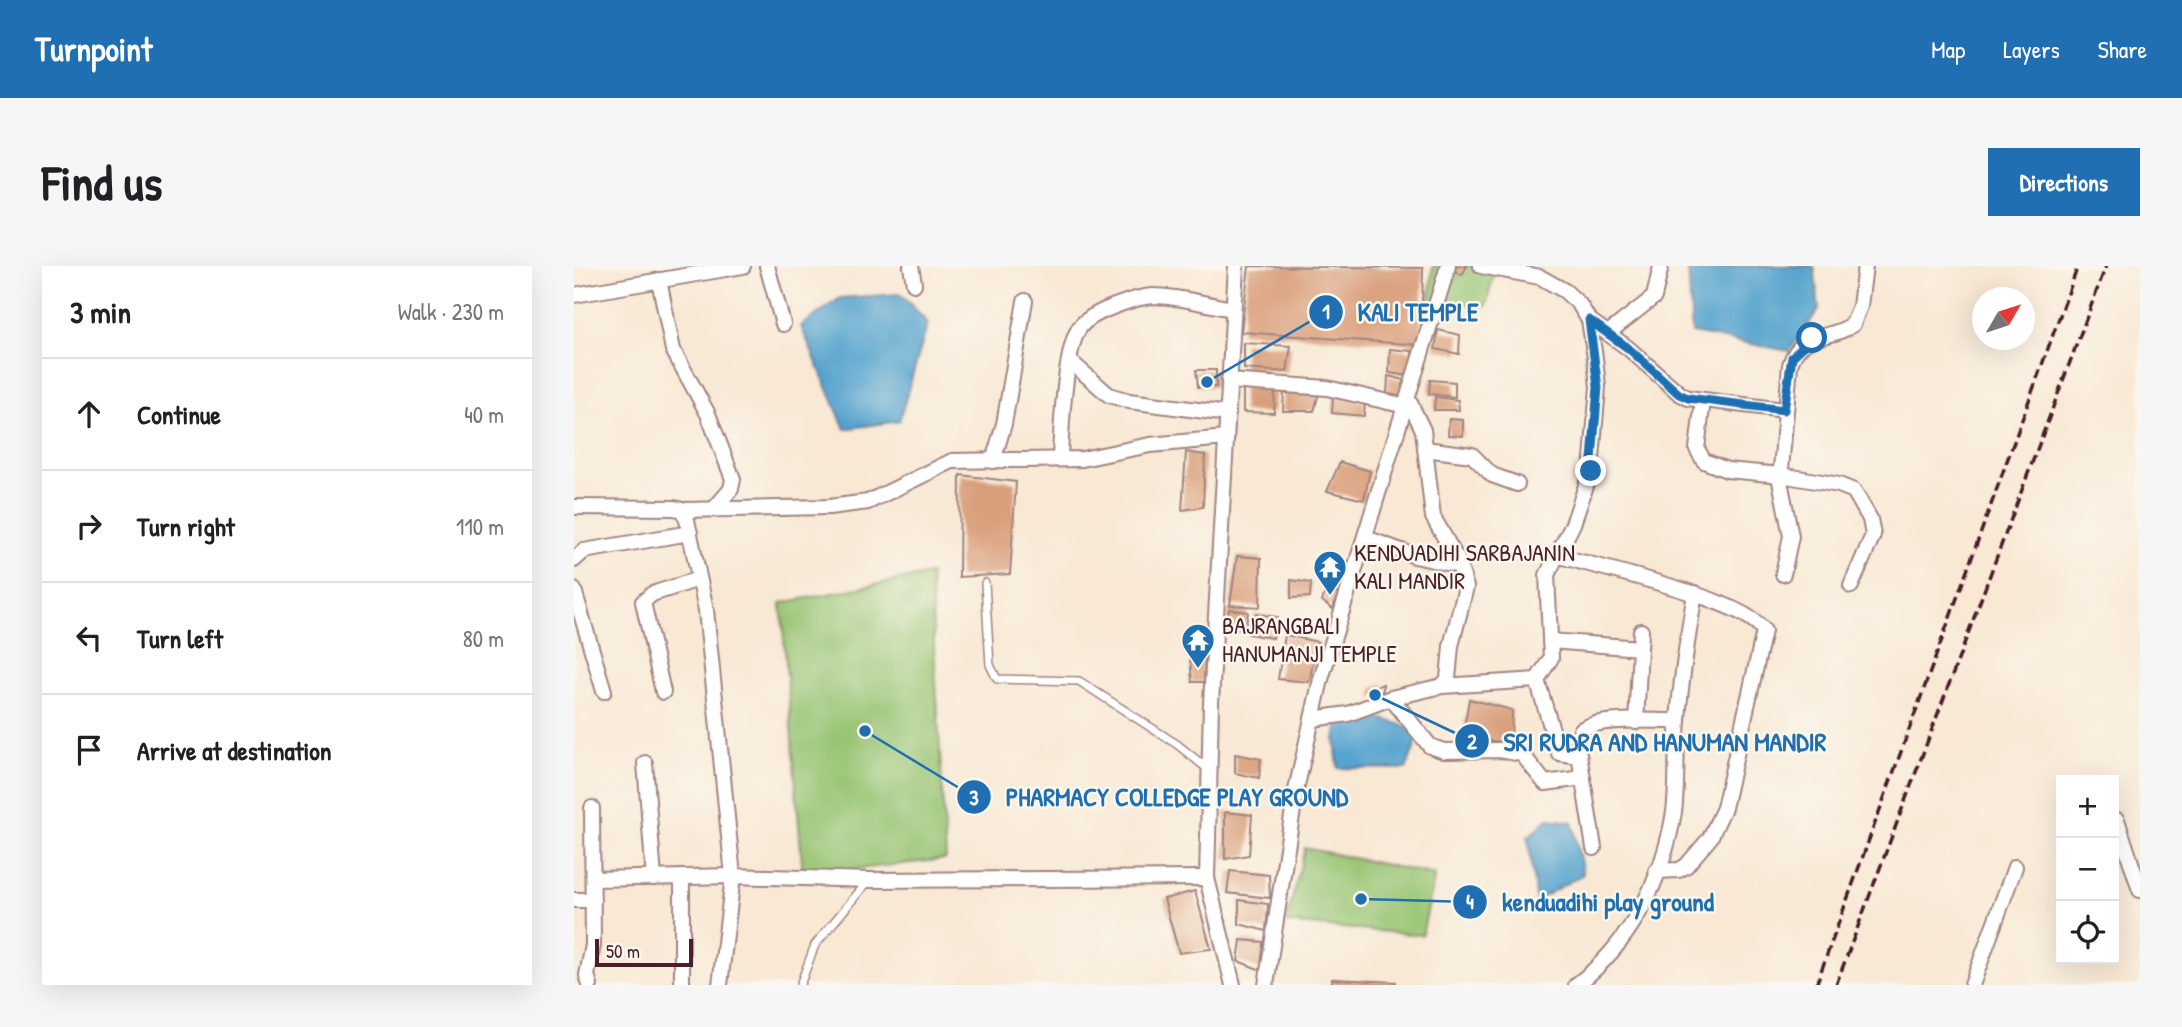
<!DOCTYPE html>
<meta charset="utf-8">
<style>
:root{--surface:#fff;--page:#f6f6f6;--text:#202124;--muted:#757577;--line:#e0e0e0;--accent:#1f6fb2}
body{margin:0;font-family:"Patrick Hand",sans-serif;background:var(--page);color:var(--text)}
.controls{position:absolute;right:21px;bottom:21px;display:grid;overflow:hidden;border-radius:0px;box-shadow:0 7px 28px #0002}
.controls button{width:63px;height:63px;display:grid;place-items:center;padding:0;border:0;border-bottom:2px solid var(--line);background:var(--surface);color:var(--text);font:35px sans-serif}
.compass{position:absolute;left:1398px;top:21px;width:63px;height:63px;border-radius:50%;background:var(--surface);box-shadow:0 7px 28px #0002;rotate:51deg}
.scale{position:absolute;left:21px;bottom:18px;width:98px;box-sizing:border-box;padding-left:7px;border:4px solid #4a1f2b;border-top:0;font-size:19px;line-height:24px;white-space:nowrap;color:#4a1f2b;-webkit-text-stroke:5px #fbf7ec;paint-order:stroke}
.stop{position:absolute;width:21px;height:21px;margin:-16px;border:5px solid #1f6fb2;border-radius:50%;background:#fff}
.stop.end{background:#1f6fb2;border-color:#fff;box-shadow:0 2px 7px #0008}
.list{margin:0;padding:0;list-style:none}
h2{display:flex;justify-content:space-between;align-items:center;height:91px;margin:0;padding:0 28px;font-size:30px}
h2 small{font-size:23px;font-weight:400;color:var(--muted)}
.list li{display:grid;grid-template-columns:46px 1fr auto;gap:21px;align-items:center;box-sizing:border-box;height:112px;padding:0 28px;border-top:2px solid var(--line)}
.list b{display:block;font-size:26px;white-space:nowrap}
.list em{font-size:23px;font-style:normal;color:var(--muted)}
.icon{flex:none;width:38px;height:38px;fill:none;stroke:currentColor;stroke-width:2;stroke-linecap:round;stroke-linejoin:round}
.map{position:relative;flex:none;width:1566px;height:719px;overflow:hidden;border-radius:0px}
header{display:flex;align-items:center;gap:42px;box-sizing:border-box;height:98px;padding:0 35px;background:var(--accent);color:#fff}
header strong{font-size:33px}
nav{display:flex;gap:38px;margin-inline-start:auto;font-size:24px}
.intro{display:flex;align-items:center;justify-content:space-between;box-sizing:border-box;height:168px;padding:0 42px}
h1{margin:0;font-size:49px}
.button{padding:18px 32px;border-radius:0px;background:var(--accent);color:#fff;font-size:24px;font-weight:700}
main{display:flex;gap:42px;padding:0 42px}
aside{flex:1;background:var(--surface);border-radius:0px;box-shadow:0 7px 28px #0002}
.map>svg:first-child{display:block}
.green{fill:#95c371;stroke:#70714e;stroke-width:2}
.water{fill:#55a3ce;stroke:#50617c;stroke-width:2}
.building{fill:#d99f7a}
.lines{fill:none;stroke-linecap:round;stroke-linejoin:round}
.lane-casing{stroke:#a18480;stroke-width:10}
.street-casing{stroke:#a18480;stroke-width:18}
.lane{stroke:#fff;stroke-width:7}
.street{stroke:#fff;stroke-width:14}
.rail{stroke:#4a1f2b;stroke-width:3.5;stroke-dasharray:10 5;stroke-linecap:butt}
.route{stroke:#1f6fb2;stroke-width:9}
.labels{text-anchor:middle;stroke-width:5;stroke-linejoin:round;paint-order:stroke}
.poi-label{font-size:24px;fill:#4a1f2b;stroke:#fbf7ec;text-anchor:start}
.leader{fill:none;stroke:#1f6fb2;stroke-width:2.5}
.callout-dot{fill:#1f6fb2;stroke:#fbf7ec;stroke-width:2.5}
.mark-label{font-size:21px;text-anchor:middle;font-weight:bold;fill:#fff}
.callout-label{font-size:26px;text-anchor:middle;font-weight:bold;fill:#1f6fb2;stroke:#fbf7ec;stroke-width:5;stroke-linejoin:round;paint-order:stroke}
</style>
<header>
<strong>Turnpoint</strong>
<nav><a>Map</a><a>Layers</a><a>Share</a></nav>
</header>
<div class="intro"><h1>Find us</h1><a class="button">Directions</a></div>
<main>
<aside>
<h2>3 min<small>Walk · 230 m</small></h2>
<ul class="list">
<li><svg class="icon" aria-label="ahead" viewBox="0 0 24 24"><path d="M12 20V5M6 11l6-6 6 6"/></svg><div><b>Continue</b></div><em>40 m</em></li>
<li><svg class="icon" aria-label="right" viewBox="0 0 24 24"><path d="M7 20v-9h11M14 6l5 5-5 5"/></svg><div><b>Turn right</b></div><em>110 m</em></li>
<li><svg class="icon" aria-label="left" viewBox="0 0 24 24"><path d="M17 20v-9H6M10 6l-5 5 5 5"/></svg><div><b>Turn left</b></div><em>80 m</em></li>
<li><svg class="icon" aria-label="arrive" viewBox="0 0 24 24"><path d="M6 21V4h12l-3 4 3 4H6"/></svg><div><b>Arrive at destination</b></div></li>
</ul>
</aside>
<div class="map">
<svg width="1566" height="719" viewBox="0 0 1566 719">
<rect width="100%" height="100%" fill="#fbf7ec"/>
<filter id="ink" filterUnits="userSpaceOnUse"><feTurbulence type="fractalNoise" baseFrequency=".0143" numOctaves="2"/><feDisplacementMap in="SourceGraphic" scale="14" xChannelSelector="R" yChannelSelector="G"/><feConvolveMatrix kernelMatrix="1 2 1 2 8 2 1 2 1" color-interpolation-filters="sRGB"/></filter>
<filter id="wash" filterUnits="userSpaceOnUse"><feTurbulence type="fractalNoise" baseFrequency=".00686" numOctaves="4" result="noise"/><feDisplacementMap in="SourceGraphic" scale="28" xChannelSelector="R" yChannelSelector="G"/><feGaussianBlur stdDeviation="1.57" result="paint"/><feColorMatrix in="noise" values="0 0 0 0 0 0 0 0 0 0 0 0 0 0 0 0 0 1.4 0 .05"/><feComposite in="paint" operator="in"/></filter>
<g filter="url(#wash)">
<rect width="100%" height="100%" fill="#f8e8d4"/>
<g class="green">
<polygon points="859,0 896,0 920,8 912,40 855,36"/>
<polygon points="356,308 372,593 229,609 207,337"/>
<polygon points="731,582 861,609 848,669 712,657"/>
</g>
<g class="water">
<polygon points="1114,0 1240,0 1245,43 1215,85 1118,67"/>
<polygon points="327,28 354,57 325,155 271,163 227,60 266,32"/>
<polygon points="792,448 832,460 843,475 832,503 764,502 761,473 764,455"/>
<polygon points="974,553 998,556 1009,608 962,635 954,571"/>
</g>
<g id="blocks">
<g class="building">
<polygon points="675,0 849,2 847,79 667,66"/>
<polygon points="882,0 893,0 888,9 880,5"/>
<polygon points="864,64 886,69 885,88 861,83"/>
<polygon points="670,77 717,80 713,106 670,103"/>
<polygon points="816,83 838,85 837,110 815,107"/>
<polygon points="622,104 642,104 642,121 624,121"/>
<polygon points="814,110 834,115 831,133 813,129"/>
<polygon points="856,114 881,116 881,131 855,128"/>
<polygon points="669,120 701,124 700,147 669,146"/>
<polygon points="710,125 745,127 740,145 709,145"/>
<polygon points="759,130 791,136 790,150 758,147"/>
<polygon points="861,131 884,134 885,144 860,144"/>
<polygon points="875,153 889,154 889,170 874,169"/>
<polygon points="612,186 631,189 629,241 608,244"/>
<polygon points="766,196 796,205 790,234 753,225"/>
<polygon points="386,209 442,216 436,308 385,311"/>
<polygon points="663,290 687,292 686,341 656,339"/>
<polygon points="717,314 737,317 736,331 717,332"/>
<polygon points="752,324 764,327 759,343 748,335"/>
<polygon points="655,343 674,346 671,365 652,360"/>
<polygon points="681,348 704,351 699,372 674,368"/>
<polygon points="711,369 744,376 735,416 704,413"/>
<polygon points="616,392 631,392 630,416 618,416"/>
<polygon points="809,418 809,424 797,433 799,422"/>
<polygon points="895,433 938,444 937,476 888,473"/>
<polygon points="661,488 687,493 685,512 661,507"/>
<polygon points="651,546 678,549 675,589 651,593"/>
<polygon points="656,605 695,609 696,632 653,627"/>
<polygon points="621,625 637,683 605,687 590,633"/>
<polygon points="665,634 694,638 692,665 665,658"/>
<polygon points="667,674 689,676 687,704 664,695"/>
<polygon points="758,713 822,716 822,719 758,719"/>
</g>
</g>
</g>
<g filter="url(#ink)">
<use href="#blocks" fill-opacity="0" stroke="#a18480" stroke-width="2"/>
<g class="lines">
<defs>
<g id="lane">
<polyline points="411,317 416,399 423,413 505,415 604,479 635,504"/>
<polyline points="226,719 241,679 294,615"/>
</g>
<g id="street">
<polyline points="193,0 209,58"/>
<polyline points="337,0 340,18"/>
<polyline points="907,0 966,11 991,25 1005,38 1015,54 1021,92 1024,121 1017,205 999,258 973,309 977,392 963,414 985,487 1005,490"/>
<polyline points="85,14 99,84 134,148 159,213 157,223 140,243"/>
<polyline points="0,29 169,0"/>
<polyline points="1015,54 1054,82 1105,127 1114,132 1210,144"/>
<polyline points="1034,67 1080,31 1087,0"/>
<polyline points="497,96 535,129 555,135 654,148"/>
<polyline points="655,115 753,122 832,140"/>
<polyline points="1129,134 1123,183 1130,195 1153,204 1207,209 1265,219 1280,225 1296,253 1299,269 1277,320"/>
<polyline points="851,183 898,189 918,209 943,218"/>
<path d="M486 193C487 165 491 81 506 61 517 46 562 31 579 30 605 30 634 39 659 43"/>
<polyline points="419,195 430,158 451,35"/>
<polyline points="0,241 100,242 108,244 113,254 132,344 159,610 146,719"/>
<polyline points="108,244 255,241 294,236 378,195 508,193 576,179 652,172"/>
<polyline points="792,272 841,290 886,300"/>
<path d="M982 289C1021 301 1172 333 1190 365L1150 542 1136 572 1112 600 1105 604 1082 605"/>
<polyline points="0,294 10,285 116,267"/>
<path d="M1209 308 1217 270 1206 215 1216 99C1226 64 1258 75 1279 58L1286 40 1291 0"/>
<polyline points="0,324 30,425"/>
<polyline points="976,375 1066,382"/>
<polyline points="868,420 963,414"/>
<polyline points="89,426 69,336 78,328 125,313"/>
<polyline points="817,432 856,480 870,485 925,484 948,488 971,517 1009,512"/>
<polyline points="738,453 774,448 817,432 868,420 874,413 877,380 892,321 884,295 859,251 849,164 834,133"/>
<polyline points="1062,456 1067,365"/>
<polyline points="71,497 80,612"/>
<polyline points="1543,554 1566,624"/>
<path d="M1020 582 1004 482 1007 464C1028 450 1078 456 1104 455"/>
<polyline points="19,613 159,610 295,614 633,612"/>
<polyline points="0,634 19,634"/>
<polyline points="16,719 13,709 19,679 18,542"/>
<polyline points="108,719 108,611"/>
<polyline points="659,719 633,612 634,574 637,437 662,0"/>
<polyline points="692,719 722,524 747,413 874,0"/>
<path d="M1002 719C1057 678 1089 613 1100 546 1104 516 1101 484 1104 454 1107 412 1114 369 1121 327"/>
<polyline points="1398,719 1441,601"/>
</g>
</defs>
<use href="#lane" class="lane-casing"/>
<use href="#street" class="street-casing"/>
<use href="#lane" class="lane"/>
<use href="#street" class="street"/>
<g class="rail">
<polyline points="1242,719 1504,0"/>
<polyline points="1262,719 1532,0"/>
</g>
</g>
</g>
<g class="lines" filter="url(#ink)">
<polyline class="route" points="1017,205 1024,121 1015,54 1054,82 1105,128 1114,132 1210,144 1218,91 1238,72"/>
</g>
<defs>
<symbol id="temple-pin" viewBox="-11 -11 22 30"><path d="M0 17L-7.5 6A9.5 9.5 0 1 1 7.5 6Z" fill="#1f6fb2" stroke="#fbf7ec"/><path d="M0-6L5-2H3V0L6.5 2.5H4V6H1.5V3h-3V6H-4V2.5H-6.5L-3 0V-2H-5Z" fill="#fff"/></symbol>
</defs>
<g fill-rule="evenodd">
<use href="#temple-pin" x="737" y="282" width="38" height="52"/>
<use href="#temple-pin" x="605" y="355" width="38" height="52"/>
</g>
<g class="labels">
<g class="poi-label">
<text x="780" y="295">KENDUADIHI SARBAJANIN<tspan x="780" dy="28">KALI MANDIR</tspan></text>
<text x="648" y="368">BAJRANGBALI<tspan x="648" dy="28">HANUMANJI TEMPLE</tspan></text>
</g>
</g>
<path class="leader" d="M633 116L752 46M801 429L898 475M291 465L400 531M787 633L896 636"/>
<g class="callout-dot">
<circle cx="633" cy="116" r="7"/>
<circle cx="801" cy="429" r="7"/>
<circle cx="291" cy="465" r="7"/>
<circle cx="787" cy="633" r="7"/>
<circle cx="752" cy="46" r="18"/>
<circle cx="898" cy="475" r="18"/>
<circle cx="400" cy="531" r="18"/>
<circle cx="896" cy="636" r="18"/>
</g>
<g class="mark-label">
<text x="752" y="53">1</text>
<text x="898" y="483">2</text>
<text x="400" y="539">3</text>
<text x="896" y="643">4</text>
</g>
<g class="callout-label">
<text x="844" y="55">KALI TEMPLE</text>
<text x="1091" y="485">SRI RUDRA AND HANUMAN MANDIR</text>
<text x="603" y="540">PHARMACY COLLEDGE PLAY GROUND</text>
<text x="1034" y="645">kenduadihi play ground</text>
</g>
</svg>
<div class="controls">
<button>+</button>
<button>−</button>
<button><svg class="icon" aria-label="locate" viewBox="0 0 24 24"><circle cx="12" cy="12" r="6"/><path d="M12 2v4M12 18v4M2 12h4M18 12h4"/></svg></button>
</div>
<svg class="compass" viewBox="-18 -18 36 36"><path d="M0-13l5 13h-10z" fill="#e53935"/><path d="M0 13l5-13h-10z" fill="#757577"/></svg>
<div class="scale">50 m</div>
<div class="stop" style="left:1238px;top:72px"></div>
<div class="stop end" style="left:1017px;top:205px"></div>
</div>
</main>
